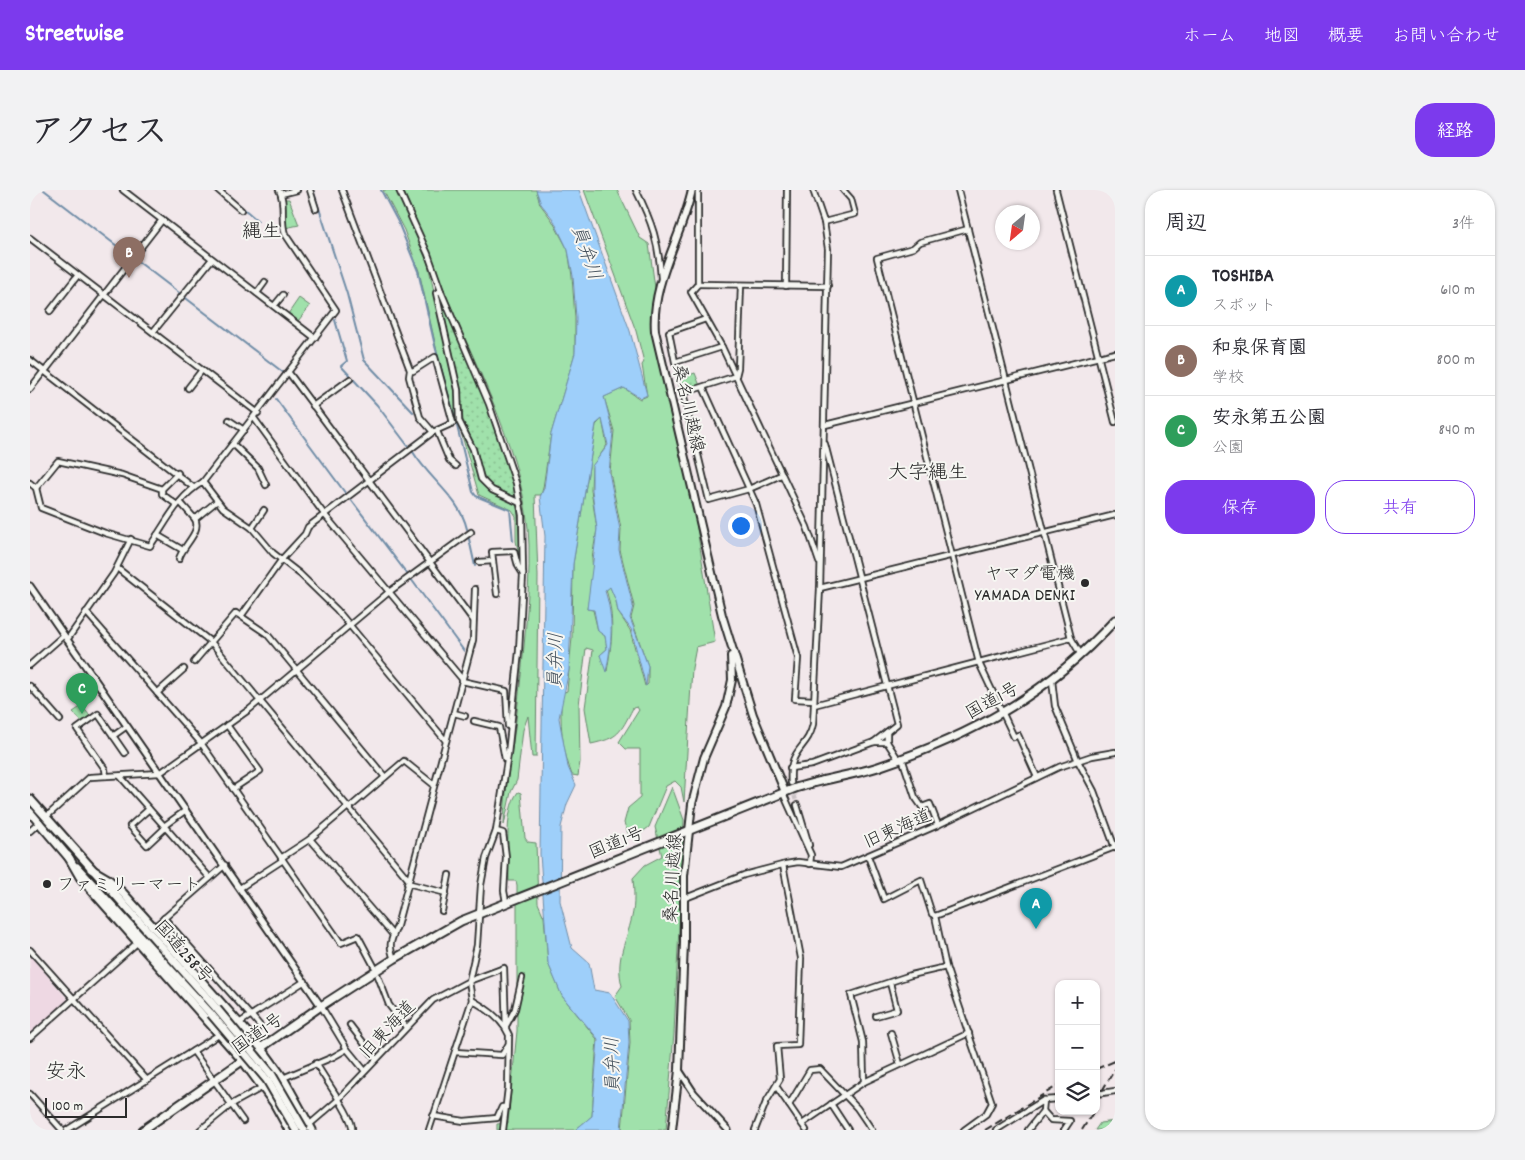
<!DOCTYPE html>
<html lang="ja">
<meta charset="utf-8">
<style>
:root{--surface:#fff;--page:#f2f2f3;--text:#2b2b33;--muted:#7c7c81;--line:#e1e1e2;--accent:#7c3aed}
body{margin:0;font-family:Dekko,"Klee One",sans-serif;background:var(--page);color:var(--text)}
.controls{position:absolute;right:15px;bottom:15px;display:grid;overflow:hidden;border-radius:10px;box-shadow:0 1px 4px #0004}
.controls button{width:45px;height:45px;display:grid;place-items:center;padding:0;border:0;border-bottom:1px solid var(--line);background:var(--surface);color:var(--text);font:25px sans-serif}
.compass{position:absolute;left:965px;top:15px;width:45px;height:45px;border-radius:50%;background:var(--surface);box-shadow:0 1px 4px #0004;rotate:209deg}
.scale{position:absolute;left:15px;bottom:12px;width:82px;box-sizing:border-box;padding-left:5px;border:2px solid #2b2b2b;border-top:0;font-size:14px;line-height:18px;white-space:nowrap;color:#2b2b2b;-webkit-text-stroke:4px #f6f6f2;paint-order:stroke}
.you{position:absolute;left:710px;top:335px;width:18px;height:18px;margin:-12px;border:4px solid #fff;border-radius:50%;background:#1a73e8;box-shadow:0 0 0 8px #1a73e833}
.badge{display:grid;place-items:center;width:32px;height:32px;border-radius:50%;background:var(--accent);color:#fff;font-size:16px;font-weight:700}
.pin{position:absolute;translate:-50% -41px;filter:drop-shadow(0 1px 2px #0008)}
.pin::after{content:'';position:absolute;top:26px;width:18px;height:15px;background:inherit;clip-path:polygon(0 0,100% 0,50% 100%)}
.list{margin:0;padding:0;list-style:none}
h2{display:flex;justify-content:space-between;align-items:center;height:65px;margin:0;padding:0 20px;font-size:21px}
h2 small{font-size:16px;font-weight:400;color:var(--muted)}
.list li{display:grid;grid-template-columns:32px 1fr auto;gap:15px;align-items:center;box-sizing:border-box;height:70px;padding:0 20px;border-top:1px solid var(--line)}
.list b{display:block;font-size:19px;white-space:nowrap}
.list p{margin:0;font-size:16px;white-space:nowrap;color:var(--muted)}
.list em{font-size:16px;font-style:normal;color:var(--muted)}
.actions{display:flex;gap:10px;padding:15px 20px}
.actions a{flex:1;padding:11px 0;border:1px solid var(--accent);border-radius:20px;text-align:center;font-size:18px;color:var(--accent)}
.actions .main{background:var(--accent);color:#fff}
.icon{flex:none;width:28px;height:28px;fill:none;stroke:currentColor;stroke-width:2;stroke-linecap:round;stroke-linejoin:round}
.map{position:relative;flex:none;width:1085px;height:940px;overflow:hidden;border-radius:20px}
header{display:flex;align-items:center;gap:30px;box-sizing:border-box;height:70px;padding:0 25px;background:var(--accent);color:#fff}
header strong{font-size:24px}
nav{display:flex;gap:28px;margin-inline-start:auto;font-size:18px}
.intro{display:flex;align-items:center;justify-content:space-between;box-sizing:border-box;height:120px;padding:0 30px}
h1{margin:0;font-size:35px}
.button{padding:12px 22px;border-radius:20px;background:var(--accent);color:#fff;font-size:18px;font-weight:700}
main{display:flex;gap:30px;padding:0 30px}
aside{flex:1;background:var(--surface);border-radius:20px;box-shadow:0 1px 4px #0004}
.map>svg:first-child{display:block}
.built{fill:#eed8e3}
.grass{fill:#a0e1ab;stroke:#66866b}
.forest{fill:url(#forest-firs);stroke:#66866b}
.park{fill:url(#park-dots);stroke:#66866b}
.water{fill:#9ecffa;stroke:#708da7}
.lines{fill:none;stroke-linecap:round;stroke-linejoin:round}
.stream{stroke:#708da7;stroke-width:2}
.minor-tunnel{stroke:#cac2c5;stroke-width:4.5;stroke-dasharray:4.5 2;stroke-linecap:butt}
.minor-casing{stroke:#2b2b2b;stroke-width:8}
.tertiary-casing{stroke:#2b2b2b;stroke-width:9}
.secondary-casing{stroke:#2b2b2b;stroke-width:10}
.trunk-casing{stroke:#2b2b2b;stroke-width:11}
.minor{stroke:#f6f6f2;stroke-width:4.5}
.tertiary{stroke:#f6f6f2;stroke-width:5}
.secondary{stroke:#f6f6f2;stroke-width:6}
.trunk{stroke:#f6f6f2;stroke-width:7}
.rail{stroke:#2b2b2b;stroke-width:2;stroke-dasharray:8 4;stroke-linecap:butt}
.trunk-bridge-casing{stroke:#2b2b2b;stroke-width:11;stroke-linecap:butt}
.trunk-bridge{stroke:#f6f6f2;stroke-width:7}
.poi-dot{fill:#2b2b2b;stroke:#f6f6f2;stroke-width:2}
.labels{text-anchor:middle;stroke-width:4;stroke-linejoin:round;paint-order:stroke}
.street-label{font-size:18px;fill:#2b2b2b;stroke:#f6f6f2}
.poi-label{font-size:18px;fill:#2b2b2b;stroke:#f6f6f2;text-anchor:end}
.water-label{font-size:19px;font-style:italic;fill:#48545f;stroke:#f6f6f2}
.quarter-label{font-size:20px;fill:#2b2b2b;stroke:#f6f6f2}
</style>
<header>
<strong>Streetwise</strong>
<nav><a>ホーム</a><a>地図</a><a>概要</a><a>お問い合わせ</a></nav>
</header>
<div class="intro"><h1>アクセス</h1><a class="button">経路</a></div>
<main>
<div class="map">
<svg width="1085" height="940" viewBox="0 0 1085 940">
<defs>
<pattern id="forest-firs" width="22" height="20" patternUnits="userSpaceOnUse" patternTransform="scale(1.25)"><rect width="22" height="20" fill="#a0e1ab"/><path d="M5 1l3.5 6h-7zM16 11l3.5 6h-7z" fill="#8ac193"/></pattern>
<pattern id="park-dots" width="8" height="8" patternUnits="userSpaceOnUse" patternTransform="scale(1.25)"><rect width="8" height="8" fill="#a0e1ab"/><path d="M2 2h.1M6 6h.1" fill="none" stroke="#8ac193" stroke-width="1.8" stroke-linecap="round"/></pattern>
</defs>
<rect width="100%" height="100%" fill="#f2e8eb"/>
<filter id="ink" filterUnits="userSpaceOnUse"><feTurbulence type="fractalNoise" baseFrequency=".02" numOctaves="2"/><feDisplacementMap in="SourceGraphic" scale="10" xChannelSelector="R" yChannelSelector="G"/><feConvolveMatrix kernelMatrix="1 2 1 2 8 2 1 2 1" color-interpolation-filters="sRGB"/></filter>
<g filter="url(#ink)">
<polygon class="built" points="0,766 39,811 0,845"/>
<g class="grass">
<polygon points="353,0 367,0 398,74 424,193 428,224 426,230 408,166 389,81 374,40"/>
<path d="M373 0H506L510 14 522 30 538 60 542 86 545 128V163L521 244 513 298 511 305H505L508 386 506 567H502L498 526 493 540 487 590 481 602 474 635C474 597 483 559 487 522 493 467 500 410 499 355 497 269 447 180 415 102 401 68 388 34 373 0Z"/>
<path d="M554 0H587L610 48 619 54 625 98 621 141 665 326 685 452 666 457 662 478 654 612 651 597 645 591 636 596 619 637 607 646 598 643 594 633 598 618 610 608V559H596L589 552 609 520 607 517 603 518C590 543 589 548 561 554L555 518 563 460 556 458 549 515 550 572 548 586 542 585C532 559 529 531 532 503L537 501 542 447 543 374 566 235 572 229 577 255 562 277 561 300 567 339 562 368 563 384 557 419 563 420 568 441 575 446 577 459 570 465 577 481C582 452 585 428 576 400L580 397 586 411 588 422 600 440 615 496 618 494V476L601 428 604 416 590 360 591 339 580 282 584 241 574 207 594 198 610 209 617 206 612 175 614 172 606 141Z"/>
<polygon points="255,9 259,9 269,35 255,38"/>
<polygon points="269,108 280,116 268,131 258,124"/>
<polygon points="431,242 441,258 451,294 462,303 487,315 492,377 486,351 486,326 482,320 449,305"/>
<path d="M642 597 654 630 644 843 636 940H592L600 853 599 830 585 806 592 796C585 768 596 754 602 727 605 714 604 701 603 688L615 675 632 666 625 637Z"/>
<path d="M488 602 491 603 495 648 498 652 506 653 508 713 514 727 518 773 532 806 567 849 562 926 545 940H467V934L478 933 487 841V695L486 691H479C479 667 473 621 488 602Z"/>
</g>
<polygon class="forest" points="1085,931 1085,940 1065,940 1070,933"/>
<g class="park">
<polygon points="410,102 457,214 484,294 486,305 481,306 461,296 453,284 446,258 433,230 430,198 407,104"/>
<polygon points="665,183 670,196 651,201 647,189"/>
<polygon points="52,516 60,526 52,532 43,522"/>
</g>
<path class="water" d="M506 0H549L600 141 617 205 611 208 594 198 574 207 583 242 579 282 590 340 589 360 603 416 600 428 618 476 616 496 601 439 588 422 586 411 580 397 575 401C584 428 582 453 576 482L570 465 577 459 575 446 568 441 564 420 557 419 567 339 562 300V276L578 255 572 229 566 234 543 374 539 480 529 528 538 577 546 595 537 614 531 637 530 711 542 758 559 773 564 800 580 803 598 831 599 853 591 940H545L562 926 568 849 532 806 518 773 510 664 515 346 510 307 514 298 521 244 545 163 546 128 543 86 538 60 523 29 511 14Z"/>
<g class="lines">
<g class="stream">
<polyline points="14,0 100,66"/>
<polyline points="192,0 228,31"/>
<polyline points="283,0 317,104 334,170 383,222"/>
<polyline points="351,0 368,32 388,81 405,156 425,228"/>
<polyline points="106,70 254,183"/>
<polyline points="305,130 317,171 311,176 347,215 378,256"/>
<polyline points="246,209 316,304"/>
<polyline points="427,236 443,302 446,306 480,320 483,351"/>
<path d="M383 262C399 289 430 308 437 339"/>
<polyline points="319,307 378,385"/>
<polyline points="439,349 445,376"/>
<polyline points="381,389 434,461"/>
</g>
<polyline class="minor-tunnel" points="761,593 767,615"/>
<defs>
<g id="minor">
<polyline points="93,0 285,148"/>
<polyline points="188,0 211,20"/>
<polyline points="280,0 286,19"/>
<polyline points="312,0 380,180 379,187 390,227 403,242 423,233 405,167 383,181 380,180"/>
<polyline points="369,0 398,64 412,104 459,214 486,293 492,325 493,384 489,461 478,564 466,641 456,668 451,695 447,755 439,791 442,810 399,940"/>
<path d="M606 0C622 32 629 53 631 88"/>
<polyline points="668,0 668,94 661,102 692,157 777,337 789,372"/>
<polyline points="928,0 1041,448 1051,465"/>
<polyline points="1026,0 1085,232"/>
<polyline points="251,4 267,0"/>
<polyline points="794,32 825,24 821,9 813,0"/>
<polyline points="938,39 890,52 883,58 847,68 949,473 984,547 988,545 1007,587"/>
<polyline points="0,48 228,223"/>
<polyline points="668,94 798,96"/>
<polyline points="756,96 757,0"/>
<polyline points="411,101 406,103 428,200 429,231 443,259 451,289 462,300 490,313"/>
<polyline points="227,103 235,92"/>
<polyline points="244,116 253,105"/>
<polyline points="20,121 48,85"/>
<polyline points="676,129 639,142 645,172 692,157"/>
<polyline points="123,142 182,69"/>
<polyline points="0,170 163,297"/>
<polyline points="15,181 132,30"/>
<polyline points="259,183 443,430"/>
<polyline points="706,186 653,203 679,310 719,299 751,285"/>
<polyline points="706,186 708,178 711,95"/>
<polyline points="673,197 726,314 768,468 765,509 784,510"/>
<polyline points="158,198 172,180"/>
<polyline points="0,199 14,181"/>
<polyline points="283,216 320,189"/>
<polyline points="224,228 294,324 432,489"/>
<polyline points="199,230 214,240"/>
<polyline points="795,235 1085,163"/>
<polyline points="407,241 419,270 426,276"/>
<polyline points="203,254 228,278 236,295"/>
<polyline points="795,254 867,534 844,552"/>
<polyline points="173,292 193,318 222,338 243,363 270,384 307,420 416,551"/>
<path d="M0 293 6 298 11 318 75 343 120 356C136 333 148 306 173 292L306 120 255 44C250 30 256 12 249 0"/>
<polyline points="6,298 28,271 92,285 132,299"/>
<polyline points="150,312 165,329"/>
<polyline points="147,315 132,304 132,299 148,283"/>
<polyline points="222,338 234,320"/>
<polyline points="127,345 151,359"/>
<path d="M149 369C152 356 172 342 165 329L187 311"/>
<polyline points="463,371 467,404"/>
<polyline points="449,372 463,371 462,362 484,361 488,376 493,384"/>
<polyline points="87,378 181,452 378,689"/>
<polyline points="790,398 1085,325"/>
<polyline points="56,422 171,553 311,753 328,746 344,776"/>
<polyline points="212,425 252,369 275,344 278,337 403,242"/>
<polyline points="37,450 84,383 101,349"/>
<polyline points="164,472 206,423 237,444 355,587"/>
<polyline points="0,475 34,445"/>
<polyline points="1022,490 1025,516 1048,571 1064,601 1085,658"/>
<polyline points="432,491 476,501 478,536"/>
<polyline points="0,496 30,530"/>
<polyline points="127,503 154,479"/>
<polyline points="784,515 1041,448"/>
<polyline points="424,523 435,526"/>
<polyline points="444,531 469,537 475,569"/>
<polyline points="197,535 230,581 203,599"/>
<polyline points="83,546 97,536"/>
<polyline points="857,552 868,569"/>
<polyline points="872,568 885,607 892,617 900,614 908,635"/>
<polyline points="760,578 782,575 844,552 857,552 857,542"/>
<polyline points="76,586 75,579 47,539 68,524 95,563"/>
<polyline points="90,586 180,688"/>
<path d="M761 593C758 557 778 560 783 534L790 398 798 59 794 32 783 0"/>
<polyline points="753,603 781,665 780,674"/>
<polyline points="767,615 779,655"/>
<polyline points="319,618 374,571 404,595"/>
<polyline points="119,619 100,636 117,655 135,638"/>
<polyline points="16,627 60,587 130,583 220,519 359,402 441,342"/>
<polyline points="134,636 156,620"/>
<polyline points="0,641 10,632"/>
<polyline points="466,641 473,643 476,667 474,701 476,712"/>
<polyline points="280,649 363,745"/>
<polyline points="838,666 854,709 891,690 902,724 905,726"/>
<polyline points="251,668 280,649 318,617"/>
<polyline points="377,693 416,703"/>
<polyline points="210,698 253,670"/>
<polyline points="653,709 714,685 756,674 768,672 811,677 908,635 1029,577 1062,566 1085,562"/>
<polyline points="412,721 419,685"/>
<polyline points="134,728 220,825"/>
<polyline points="123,738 195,675"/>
<polyline points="0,760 117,890"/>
<path d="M364 769C358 754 361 751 367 736L443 450 445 399"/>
<polyline points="348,786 359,815 376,837"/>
<path d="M442 810C456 818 473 830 479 845L478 898 473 940"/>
<polyline points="291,816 317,859 335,881"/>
<polyline points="221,825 231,837"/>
<polyline points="846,826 867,820 860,793"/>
<polyline points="209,833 275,791"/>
<polyline points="477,834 485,819 492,788"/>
<polyline points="320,835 346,869"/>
<polyline points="861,843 870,874"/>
<polyline points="0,848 108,752"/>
<polyline points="163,861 213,931"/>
<polyline points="425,862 472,865 478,855"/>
<path d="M286 873C293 887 325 929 322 940"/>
<polyline points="253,888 303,867 317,859"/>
<polyline points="834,892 939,843"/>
<polyline points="746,896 776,940"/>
<polyline points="0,904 32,940"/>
<polyline points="1066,904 1085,901"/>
<polyline points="801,914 818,940"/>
<polyline points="759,915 780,880 790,879 827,918 842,940"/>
<polyline points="1013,921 1021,930 1040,931 1034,940"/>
<polyline points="403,926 434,931 467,928 472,917 476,917"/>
<polyline points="772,934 834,892 833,852 821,805 881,785 916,777"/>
<polyline points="279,935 308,910 403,810 439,791 474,778 476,838"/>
<polyline points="37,940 190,844"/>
<polyline points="170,940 202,914 233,897"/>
<polyline points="725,940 736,912 750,889 747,856 768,855 771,768 753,675"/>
<polyline points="934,940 956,924 962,913 916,777 905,726 1085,657"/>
<polyline points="966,940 1014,910"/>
<polyline points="998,940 1013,921 1014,910 1029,909"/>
</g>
<g id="tertiary">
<polyline points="0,396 291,816"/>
<polyline points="649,880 664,903 698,940"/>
</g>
<g id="secondary">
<path d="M662 0C652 47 621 92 625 141L692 425 723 525 755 602"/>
<polyline points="642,940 649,880 654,753 654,686 662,614 674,568 696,517 702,490 701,466"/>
</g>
<g id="trunk">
<polyline points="0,609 187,819"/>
<polyline points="0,622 40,669"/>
<polyline points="38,666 50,687 213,871 244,913 259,940"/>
<polyline points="47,677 181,824"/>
<polyline points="61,679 78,689 93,703 232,859 253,888 282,940"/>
<path d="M113 940 291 816 364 769 431 731 763 599C791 589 820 586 848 577 943 545 1017 505 1085 430"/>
</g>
</defs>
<use href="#minor" class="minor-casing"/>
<use href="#tertiary" class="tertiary-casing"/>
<use href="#secondary" class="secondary-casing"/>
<use href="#trunk" class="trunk-casing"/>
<use href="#minor" class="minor"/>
<use href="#tertiary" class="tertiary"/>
<use href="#secondary" class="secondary"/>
<use href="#trunk" class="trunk"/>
<g class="rail">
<polyline points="1066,879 1085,871"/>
<polyline points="1066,911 1085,879"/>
<polyline points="955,940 1029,895"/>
<polyline points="1052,940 1064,921"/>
</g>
<defs>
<g id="trunk-bridge">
<polyline points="187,819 242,885 274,940"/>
<polyline points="181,824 237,890 266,940"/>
</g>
</defs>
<use href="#trunk-bridge" class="trunk-bridge-casing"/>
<use href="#trunk-bridge" class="trunk-bridge"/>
</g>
</g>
<g class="poi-dot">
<circle cx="1055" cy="393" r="5"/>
<circle cx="17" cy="694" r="5"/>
</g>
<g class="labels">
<g class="street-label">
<text transform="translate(659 218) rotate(77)" y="6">桑名川越線</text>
<text transform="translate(962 510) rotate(-29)" y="6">国道1号</text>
<text transform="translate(867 638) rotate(-24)" y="6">旧東海道</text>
<text transform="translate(586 652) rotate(-22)" y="6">国道1号</text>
<text transform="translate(642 688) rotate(-87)" y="6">桑名川越線</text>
<text transform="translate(154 761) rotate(48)" y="6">国道258号</text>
<text transform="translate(357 839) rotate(-47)" y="6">旧東海道</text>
<text transform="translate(227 843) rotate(-35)" y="6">国道1号</text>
</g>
<g class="poi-label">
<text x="1045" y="389">ヤマダ電機<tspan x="1045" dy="21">YAMADA DENKI</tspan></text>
<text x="27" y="700" text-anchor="start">ファミリーマート</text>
</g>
<g class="water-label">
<text transform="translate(558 62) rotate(71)" y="7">員弁川</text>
<text transform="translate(524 471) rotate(-89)" y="7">員弁川</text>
<text transform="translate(581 875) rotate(-92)" y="7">員弁川</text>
</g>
<g class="quarter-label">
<text x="232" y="47">縄生</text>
<text x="898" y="288">大字縄生</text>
<text x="36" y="887">安永</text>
</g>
</g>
</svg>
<div class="controls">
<button>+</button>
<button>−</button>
<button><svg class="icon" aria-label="layers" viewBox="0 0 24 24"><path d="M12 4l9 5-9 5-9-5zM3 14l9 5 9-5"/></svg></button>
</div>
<svg class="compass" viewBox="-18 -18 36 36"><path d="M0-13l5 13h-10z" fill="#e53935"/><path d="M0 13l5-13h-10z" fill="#7c7c81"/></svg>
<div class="scale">100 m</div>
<div class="you"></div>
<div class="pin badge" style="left:1006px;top:739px;background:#0f9aa8">A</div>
<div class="pin badge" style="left:99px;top:88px;background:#8d6e63">B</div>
<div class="pin badge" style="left:52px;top:524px;background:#2e9e5b">C</div>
</div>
<aside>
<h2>周辺<small>3件</small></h2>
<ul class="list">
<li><span class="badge" style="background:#0f9aa8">A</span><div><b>TOSHIBA</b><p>スポット</p></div><em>610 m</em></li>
<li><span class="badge" style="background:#8d6e63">B</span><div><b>和泉保育園</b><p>学校</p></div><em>800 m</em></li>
<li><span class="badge" style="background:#2e9e5b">C</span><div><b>安永第五公園</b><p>公園</p></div><em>840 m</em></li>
</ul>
<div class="actions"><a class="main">保存</a><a>共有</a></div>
</aside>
</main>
